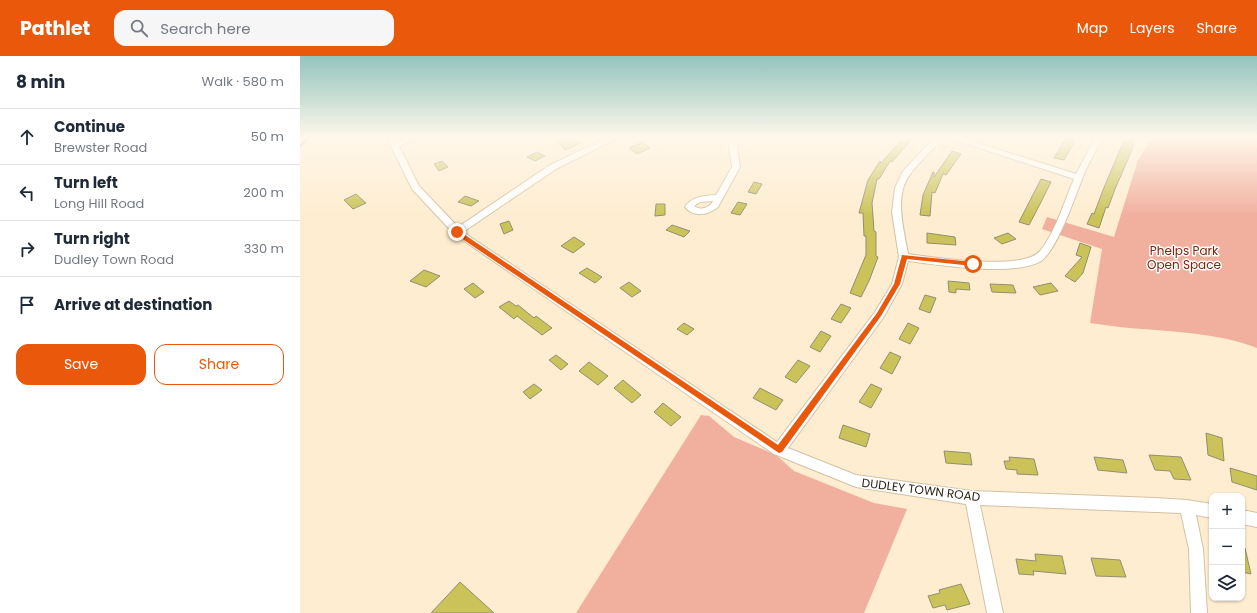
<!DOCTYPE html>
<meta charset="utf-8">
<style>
:root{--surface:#fff;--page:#f6f6f7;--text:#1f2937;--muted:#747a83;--line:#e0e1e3;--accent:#ea580c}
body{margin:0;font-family:Poppins,sans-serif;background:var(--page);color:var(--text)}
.controls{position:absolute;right:12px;bottom:12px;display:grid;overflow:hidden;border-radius:8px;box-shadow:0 1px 3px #0004}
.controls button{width:36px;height:36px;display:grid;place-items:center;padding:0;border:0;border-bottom:1px solid var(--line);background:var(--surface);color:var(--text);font:20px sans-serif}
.stop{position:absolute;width:12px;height:12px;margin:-9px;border:3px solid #ea580c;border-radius:50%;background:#fff}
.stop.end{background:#ea580c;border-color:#fff;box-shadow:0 1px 4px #0008}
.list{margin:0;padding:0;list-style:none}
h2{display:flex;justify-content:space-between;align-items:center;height:52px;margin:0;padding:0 16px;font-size:17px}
h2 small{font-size:13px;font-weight:400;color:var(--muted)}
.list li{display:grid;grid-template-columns:26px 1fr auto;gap:12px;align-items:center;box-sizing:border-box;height:56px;padding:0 16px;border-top:1px solid var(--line)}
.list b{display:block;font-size:15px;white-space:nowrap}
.list p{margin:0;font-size:13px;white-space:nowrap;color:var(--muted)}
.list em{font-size:13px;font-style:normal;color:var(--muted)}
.actions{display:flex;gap:8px;padding:12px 16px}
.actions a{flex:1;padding:9px 0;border:1px solid var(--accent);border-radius:12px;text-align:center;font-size:14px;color:var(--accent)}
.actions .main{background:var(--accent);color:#fff}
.icon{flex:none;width:22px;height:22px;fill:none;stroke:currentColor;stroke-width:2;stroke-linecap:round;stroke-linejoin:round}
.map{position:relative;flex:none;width:957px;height:557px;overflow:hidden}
header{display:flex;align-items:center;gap:24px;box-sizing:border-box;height:56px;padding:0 20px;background:var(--accent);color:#fff}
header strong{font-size:19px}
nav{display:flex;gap:22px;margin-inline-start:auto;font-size:14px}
.search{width:280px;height:36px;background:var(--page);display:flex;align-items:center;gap:10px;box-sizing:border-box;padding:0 14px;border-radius:12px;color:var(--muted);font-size:15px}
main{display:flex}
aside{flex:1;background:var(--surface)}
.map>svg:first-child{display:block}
.green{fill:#f1af9e}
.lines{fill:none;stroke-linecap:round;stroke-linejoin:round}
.stream{stroke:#8ba561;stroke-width:2.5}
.building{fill:#cbc359;stroke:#918f71}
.minor-casing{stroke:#d2c2a5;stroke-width:2}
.minor{fill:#fff;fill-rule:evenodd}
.route{fill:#ea580c}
.labels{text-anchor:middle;stroke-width:3;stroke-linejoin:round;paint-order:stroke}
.park-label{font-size:12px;fill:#7d240e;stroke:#fff}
.street-label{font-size:12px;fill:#2a2318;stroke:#fff}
</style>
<header>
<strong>Pathlet</strong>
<div class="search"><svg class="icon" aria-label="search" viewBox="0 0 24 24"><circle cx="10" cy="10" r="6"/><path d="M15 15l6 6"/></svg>Search here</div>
<nav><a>Map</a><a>Layers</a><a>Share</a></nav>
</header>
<main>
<aside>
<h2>8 min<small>Walk · 580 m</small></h2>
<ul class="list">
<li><svg class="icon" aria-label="ahead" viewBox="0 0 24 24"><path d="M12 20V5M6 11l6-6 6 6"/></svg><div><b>Continue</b><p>Brewster Road</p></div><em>50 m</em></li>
<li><svg class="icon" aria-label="left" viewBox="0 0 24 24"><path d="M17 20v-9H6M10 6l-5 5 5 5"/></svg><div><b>Turn left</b><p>Long Hill Road</p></div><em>200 m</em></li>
<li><svg class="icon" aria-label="right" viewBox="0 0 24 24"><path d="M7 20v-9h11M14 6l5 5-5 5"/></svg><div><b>Turn right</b><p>Dudley Town Road</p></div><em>330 m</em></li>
<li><svg class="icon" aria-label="arrive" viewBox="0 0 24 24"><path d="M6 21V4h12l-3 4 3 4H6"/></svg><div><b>Arrive at destination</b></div></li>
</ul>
<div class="actions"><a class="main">Save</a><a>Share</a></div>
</aside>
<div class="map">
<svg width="957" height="557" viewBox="0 0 957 557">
<rect width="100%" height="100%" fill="#feedd0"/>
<g class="green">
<path d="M852 82H957V292C921 278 881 276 842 273 825 272 807 269 790 267L802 193 742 173 747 161 814 181 838 104Z"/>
<polygon points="401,359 409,360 434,381 476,399 494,415 574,447 607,453 564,557 276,557"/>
</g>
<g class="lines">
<polyline class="stream" points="0,90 8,82"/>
</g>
<g class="building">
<polygon points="253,82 274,82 280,87 265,94"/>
<polygon points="603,82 613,82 592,106 590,105 579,123 577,123 572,147 574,175 576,176 576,200 578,201 569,225 561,241 550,237 566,199 566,180 564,180 563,157 559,157 568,124 580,105 581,107"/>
<polygon points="766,82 775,85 764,104 754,102"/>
<polygon points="825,82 835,82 832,94 815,133 808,152 806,151 799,172 787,168 792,157 794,158 803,134"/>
<polygon points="343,86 350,92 337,98 329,92"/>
<polygon points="652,95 661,98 646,119 643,118 635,137 632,136 630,160 620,159 623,139 633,116 634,116 634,121"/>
<polygon points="237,96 245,100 235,105 227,101"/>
<polygon points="142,105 148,111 139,115 134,108"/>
<polygon points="741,123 751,126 739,150 729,169 719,166"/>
<polygon points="454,126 462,128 456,138 448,136"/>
<polygon points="56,138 66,147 53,153 44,144"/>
<polygon points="165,140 179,145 171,150 158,146"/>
<polygon points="438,146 447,148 440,159 431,157"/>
<polygon points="356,148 365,148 365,159 355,160"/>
<polygon points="209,165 213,174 204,178 200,168"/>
<polygon points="372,169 390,175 384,181 366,174"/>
<polygon points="627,177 655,181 656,189 627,187"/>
<polygon points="708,177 716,183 702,188 694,182"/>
<polygon points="274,181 285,188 273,197 261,190"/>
<polygon points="780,187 791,191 783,217 775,226 765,220 782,201 776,199"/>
<polygon points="287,212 302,221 295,227 279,217"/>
<polygon points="124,214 140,220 126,231 110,225"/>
<polygon points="648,225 669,227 670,234 656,233 656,237 649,236"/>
<polygon points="329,226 341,235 332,241 320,232"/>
<polygon points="173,227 184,236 175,242 164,233"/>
<polygon points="751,227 758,235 740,239 733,231"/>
<polygon points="690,228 713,229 716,237 692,236"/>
<polygon points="625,239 636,242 630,257 619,253"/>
<polygon points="209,245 216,250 218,249 234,262 236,260 252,272 242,279 217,260 214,263 199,251"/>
<polygon points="541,248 551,252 541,267 531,263"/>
<polygon points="384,267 394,273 387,279 377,273"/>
<polygon points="608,267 619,272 610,288 599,283"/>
<polygon points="521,275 531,280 520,296 510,291"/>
<polygon points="590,296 601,301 592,318 580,312"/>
<polygon points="256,299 268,308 261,314 249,304"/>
<polygon points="498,304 510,310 496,327 485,321"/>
<polygon points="289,306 308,320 298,329 279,315"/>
<polygon points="323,324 341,339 332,347 314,332"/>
<polygon points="234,328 242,334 230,343 223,336"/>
<polygon points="571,328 582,333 571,352 559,346"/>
<polygon points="460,332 483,344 476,354 453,342"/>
<polygon points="363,347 381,361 371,370 354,356"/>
<polygon points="543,369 570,378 566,391 539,382"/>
<polygon points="906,377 922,382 924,405 908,399"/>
<polygon points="644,395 670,397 672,409 646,407"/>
<polygon points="849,399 881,401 891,424 874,423 870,415 855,414"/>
<polygon points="709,401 734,403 738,419 717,418 717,414 706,413 704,405 710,405"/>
<polygon points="794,401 823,404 827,417 798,414"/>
<polygon points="930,412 957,420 957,434 932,426"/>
<polygon points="945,492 951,518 942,516 942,493"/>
<polygon points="735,498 762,500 766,518 733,515 734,519 719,518 716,503 736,505"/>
<polygon points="791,502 820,504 826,521 796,520"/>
<polygon points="160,526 194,557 131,557"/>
<polygon points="661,528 670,548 647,554 645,549 633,552 628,540 640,537 639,534"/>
</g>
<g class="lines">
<defs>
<g id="minor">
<path d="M87 82H95L97 86 105 82H117L99 90 119 130 158 171 250 109 307 82H318L256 113 163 176 477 386 575 256 592 228 599 201 592 156 595 132 603 115 634 82H643C633 94 620 105 611 117 593 139 604 173 608 198 635 202 723 215 740 195 756 175 764 146 774 123L649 82H662L776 118 795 82H803C796 95 788 107 783 121 775 140 758 193 741 205 716 221 638 209 608 205L602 228 583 262 488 392 556 419 672 435 855 442 887 444 912 448V462L896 459 903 493 907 557H891L889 493 881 457 680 449 703 557H687L666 448 556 431 474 398 154 178 112 133Z"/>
<path d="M428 82H436L440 111 418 151C408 159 394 162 385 151 392 140 404 140 416 139L432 111ZM413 145C409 152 401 155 394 150L400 146Z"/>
<polygon points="942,454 957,457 957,471 942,468"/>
</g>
</defs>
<use href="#minor" class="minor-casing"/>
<use href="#minor" class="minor"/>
</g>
<linearGradient id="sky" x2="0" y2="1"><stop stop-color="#93c4be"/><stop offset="0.51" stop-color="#fff7ea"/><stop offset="1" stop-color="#fff7ea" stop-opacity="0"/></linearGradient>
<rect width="957" height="160" fill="url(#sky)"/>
<polygon class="route" points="155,175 159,175 478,389 577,257 594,228 602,199 673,206 676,208 673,210 607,203 600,228 581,260 482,396 479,397 155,178"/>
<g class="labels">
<g class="park-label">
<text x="884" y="199">Phelps Park<tspan x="884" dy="14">Open Space</tspan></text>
</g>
<g class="street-label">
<text transform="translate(621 434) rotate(7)" y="4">DUDLEY TOWN ROAD</text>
</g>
</g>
</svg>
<div class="controls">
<button>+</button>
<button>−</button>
<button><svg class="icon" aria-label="layers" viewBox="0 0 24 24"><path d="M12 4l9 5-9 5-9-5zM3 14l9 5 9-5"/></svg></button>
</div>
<div class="stop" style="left:673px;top:208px"></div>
<div class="stop end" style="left:157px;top:176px"></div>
</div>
</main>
